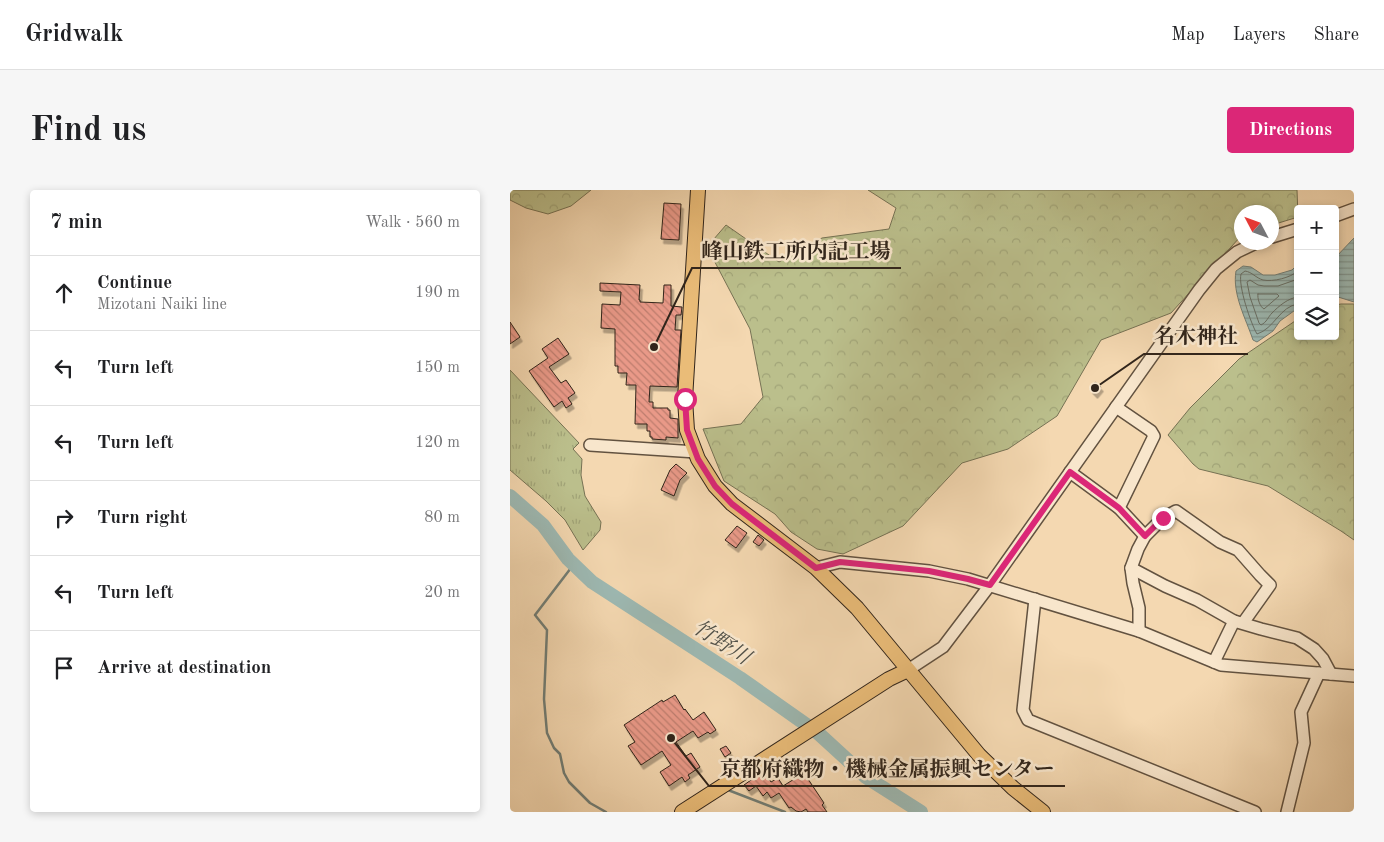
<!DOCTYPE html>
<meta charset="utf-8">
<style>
:root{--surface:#fff;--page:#f6f6f6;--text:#202124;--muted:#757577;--line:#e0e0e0;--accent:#db2777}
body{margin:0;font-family:"Old Standard TT","Noto Serif JP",serif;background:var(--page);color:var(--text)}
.controls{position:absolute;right:15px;top:15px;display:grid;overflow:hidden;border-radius:5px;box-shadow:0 2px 8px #0003}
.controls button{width:45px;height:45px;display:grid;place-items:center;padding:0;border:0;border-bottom:1px solid var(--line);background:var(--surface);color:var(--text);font:25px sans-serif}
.compass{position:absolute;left:724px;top:15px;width:45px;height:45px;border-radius:50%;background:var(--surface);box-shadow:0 2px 8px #0003;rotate:311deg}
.stop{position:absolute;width:15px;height:15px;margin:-11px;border:4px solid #db2777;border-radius:50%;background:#fff}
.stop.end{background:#db2777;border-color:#fff;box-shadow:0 1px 5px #0008}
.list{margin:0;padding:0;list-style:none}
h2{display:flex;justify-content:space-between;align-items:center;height:65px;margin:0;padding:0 20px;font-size:21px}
h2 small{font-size:16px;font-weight:400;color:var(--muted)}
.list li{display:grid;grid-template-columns:32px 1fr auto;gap:15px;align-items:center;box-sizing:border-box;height:75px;padding:0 20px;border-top:1px solid var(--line)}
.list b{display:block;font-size:19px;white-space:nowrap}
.list p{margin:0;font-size:16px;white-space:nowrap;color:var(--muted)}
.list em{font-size:16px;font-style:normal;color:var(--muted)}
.icon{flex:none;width:28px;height:28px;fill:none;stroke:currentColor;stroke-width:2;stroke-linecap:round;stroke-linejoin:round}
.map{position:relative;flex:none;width:844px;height:622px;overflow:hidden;border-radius:5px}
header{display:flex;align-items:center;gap:30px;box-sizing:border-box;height:70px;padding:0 25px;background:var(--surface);border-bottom:1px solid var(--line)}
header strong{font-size:24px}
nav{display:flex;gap:28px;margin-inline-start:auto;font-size:18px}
.intro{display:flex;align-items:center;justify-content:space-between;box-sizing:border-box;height:120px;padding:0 30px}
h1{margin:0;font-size:35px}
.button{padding:12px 22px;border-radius:5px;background:var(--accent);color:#fff;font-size:18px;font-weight:700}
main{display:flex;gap:30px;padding:0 30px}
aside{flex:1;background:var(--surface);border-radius:5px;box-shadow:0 2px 8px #0003}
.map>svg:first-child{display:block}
.grass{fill:url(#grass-tufts);stroke:#767254}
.forest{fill:url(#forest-crowns);stroke:#767254}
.water{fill:url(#water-rules);stroke:#727e76}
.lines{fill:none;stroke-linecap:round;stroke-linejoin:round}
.shore{stroke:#676f67;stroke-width:1}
.stream{stroke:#727e76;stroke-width:2.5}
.river{stroke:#9db9b3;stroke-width:14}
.building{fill:url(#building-back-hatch);stroke:#31251b;filter:url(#shadow)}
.minor-casing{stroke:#625240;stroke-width:14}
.major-casing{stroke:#31251b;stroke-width:16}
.minor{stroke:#f8e6cc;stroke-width:11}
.major{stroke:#eabc78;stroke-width:14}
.route{stroke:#db2777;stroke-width:6}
.labels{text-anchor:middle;stroke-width:5;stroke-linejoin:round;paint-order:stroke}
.water-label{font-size:21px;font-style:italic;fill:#515149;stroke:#f8e6cc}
.leader{fill:none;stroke:#31251b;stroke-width:2}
.callout-dot{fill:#31251b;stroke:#f8e6cc;stroke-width:2}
.callout-label{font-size:21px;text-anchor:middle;font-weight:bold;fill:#31251b;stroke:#f8e6cc;stroke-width:5;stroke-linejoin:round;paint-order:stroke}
</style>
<header>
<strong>Gridwalk</strong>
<nav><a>Map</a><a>Layers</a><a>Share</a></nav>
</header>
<div class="intro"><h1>Find us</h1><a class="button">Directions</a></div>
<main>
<aside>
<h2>7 min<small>Walk · 560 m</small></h2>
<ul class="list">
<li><svg class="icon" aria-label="ahead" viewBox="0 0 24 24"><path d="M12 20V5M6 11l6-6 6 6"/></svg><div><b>Continue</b><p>Mizotani Naiki line</p></div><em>190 m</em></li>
<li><svg class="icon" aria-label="left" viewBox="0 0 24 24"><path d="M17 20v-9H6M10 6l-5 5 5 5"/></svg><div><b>Turn left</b></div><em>150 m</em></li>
<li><svg class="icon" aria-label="left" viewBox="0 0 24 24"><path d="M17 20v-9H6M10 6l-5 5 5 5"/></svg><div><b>Turn left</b></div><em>120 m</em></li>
<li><svg class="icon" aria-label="right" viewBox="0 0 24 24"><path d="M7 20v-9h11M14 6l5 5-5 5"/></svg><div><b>Turn right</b></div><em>80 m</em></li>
<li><svg class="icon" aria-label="left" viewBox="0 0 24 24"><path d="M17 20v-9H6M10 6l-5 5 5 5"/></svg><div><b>Turn left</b></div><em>20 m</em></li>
<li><svg class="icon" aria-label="arrive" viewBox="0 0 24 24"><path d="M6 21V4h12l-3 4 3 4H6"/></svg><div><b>Arrive at destination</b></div></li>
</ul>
</aside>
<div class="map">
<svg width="844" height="622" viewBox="0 0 844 622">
<defs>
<pattern id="grass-tufts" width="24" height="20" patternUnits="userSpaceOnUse" patternTransform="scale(1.25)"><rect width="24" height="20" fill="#bbbf8c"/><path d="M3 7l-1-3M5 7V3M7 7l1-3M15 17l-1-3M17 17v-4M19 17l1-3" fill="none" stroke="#a1a478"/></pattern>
<pattern id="forest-crowns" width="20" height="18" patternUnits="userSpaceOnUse" patternTransform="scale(1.25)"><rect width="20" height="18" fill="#bbbf8c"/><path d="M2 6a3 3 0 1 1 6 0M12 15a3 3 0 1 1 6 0" fill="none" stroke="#a1a478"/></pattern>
<pattern id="water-rules" width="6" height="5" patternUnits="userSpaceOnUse" patternTransform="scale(1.25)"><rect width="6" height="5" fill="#9db9b3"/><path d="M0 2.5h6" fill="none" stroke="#819691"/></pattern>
<pattern id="building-back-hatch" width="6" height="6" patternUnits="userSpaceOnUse" patternTransform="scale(1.25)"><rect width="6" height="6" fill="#e99988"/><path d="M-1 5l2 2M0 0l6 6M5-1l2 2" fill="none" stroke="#bd7d6e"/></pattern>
<filter id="shadow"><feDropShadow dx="2.5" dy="4.5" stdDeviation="0" flood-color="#0004"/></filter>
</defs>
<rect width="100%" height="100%" fill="#f4d8b1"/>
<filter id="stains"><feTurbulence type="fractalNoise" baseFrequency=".004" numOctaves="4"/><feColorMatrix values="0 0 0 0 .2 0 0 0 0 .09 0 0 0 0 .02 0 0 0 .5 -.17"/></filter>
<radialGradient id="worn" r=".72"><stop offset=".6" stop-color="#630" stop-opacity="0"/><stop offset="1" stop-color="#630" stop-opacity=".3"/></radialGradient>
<polygon class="grass" points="0,180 69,253 63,259 72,269 71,285 75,306 91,332 90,340 73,360 55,330 36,311 0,280"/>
<g class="forest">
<polygon points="0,0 81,0 61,16 38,24 16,18 0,10"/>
<polygon points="358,0 787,0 788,27 762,35 762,22 732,22 731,46 661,123 591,150 547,226 498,259 452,273 393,336 333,364 307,359 281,342 265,324 214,291 193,239 231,234 253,207 240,139 197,57 216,35 269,72 312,48 379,39 386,18"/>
<polygon points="831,114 844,114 844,350 831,341 758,296 689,279 683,274 658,245 680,218 729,169 788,129 788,146 825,146 825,115"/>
</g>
<g class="water">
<polygon points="844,48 844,112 825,106 825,68"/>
<path d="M788 74V118L770 131 763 141 747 152 743 150C736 129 722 104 726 81L733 76 741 77 753 85H765L782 80Z"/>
</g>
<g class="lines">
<g class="shore">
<path d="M788 81C780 88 763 92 753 90 746 88 742 82 735 81L731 84C728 96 741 134 747 144 764 139 770 116 788 114"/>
<path d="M788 89 768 96H754L748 95 740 90 737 92 740 107 749 133 751 135C757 132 758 127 762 123 769 116 778 108 788 107"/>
<path d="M748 104H767L769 106 754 119C750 117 747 108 748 104Z"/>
</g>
<g class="stream">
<polyline points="64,374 25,425 37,440 34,509 37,543 44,558 50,564 54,583 59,592 80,613 96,622"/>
<polyline points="218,600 275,622"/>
</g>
<polyline class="river" points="0,306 33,335 58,369 82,392 230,488 308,543 356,587 411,622"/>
</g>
<g class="building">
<polygon points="154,13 171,14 169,50 151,49"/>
<polygon points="90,93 130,95 129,110 130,110 130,112 153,113 154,95 161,95 161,116 172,117 171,125 166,125 165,140 171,140 167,197 140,196 139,212 143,212 143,218 158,218 158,220 160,220 160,228 168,229 168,248 156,247 156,250 142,249 142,247 140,247 140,241 137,241 137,234 125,234 126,195 116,195 117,183 108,183 108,176 105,176 105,139 91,138 92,114 110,115 111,102 90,101"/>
<polygon points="0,132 10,147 0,154"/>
<polygon points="48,148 59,164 39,177 51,193 56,190 65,203 58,208 62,214 56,218 52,211 44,217 19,181 38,168 32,159"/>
<polygon points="585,192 591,197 585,204 580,199"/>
<polygon points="166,274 177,283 170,290 164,306 151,300 160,280"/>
<polygon points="227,336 237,343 226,358 215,350"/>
<polygon points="248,345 254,350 249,356 243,352"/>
<polygon points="165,505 174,520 175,519 183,530 194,522 206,540 200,544 198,542 188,548 183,541 166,552 176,566 181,563 190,577 178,585 180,588 175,592 172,587 159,596 150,582 161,575 152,561 131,575 118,556 125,552 114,535 152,510 153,512"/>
<polygon points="216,556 221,563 215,567 210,559"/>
<polygon points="251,583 252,585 255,583 261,592 268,588 273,596 294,583 314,613 312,615 317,622 298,622 296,619 291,622 286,621 281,617 279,618 269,603 261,608 257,602 253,606 246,596 239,601 234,595"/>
</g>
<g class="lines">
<defs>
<g id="minor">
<polyline points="825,26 844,19"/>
<polyline points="762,47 788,39"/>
<polyline points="606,217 641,241 644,246 609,318"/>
<polyline points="80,255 186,262"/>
<polyline points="560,282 609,318 635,346"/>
<polyline points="306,378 330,372 419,381 458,389 629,441 711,475 844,486"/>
<polyline points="621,378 655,396 687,410 724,431 751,439 787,448 804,459 813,469 821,484"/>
<polyline points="525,409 513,520 518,530 745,622"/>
<polyline points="629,441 629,418 623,393 621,378 628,359 635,346 653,328 666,321 710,352 728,360 750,385 760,395 733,433"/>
<polyline points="704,472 724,431"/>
<polyline points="398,480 433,457 480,395 689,100 706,79 727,62 748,52"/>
<polyline points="777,622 794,553 791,522 809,483"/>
</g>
<g id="major">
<polyline points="188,0 175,209 177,240 188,269 205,296 222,314 306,378 347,418 469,565 503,598 533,622"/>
<polyline points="172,622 379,489 398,480"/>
</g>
</defs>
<use href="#minor" class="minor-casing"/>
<use href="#major" class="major-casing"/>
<use href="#minor" class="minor"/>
<use href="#major" class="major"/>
</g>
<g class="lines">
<polyline class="route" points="175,209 177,240 188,269 205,296 222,314 306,378 330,372 419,381 458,389 480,395 560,282 609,318 635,346 653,328"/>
</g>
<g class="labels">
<g class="water-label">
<text transform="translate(212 452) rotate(33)" y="7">竹野川</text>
</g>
</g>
<path class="leader" d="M144 157L182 78H391M585 198L634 164H738M161 548L199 596H555"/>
<g class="callout-dot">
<circle cx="144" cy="157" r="5"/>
<circle cx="585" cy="198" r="5"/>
<circle cx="161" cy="548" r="5"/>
</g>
<g class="callout-label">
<text x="286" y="68">峰山鉄工所内記工場</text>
<text x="686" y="153">名木神社</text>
<text x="377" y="586">京都府織物・機械金属振興センター</text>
</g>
<rect width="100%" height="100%" filter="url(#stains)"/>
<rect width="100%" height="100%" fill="url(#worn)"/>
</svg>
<div class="controls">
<button>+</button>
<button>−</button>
<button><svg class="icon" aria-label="layers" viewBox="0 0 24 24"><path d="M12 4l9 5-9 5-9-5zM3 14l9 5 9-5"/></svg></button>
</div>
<svg class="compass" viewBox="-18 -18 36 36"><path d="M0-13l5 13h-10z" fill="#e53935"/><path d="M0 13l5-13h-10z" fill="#757577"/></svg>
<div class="stop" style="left:175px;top:209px"></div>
<div class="stop end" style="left:653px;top:328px"></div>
</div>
</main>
